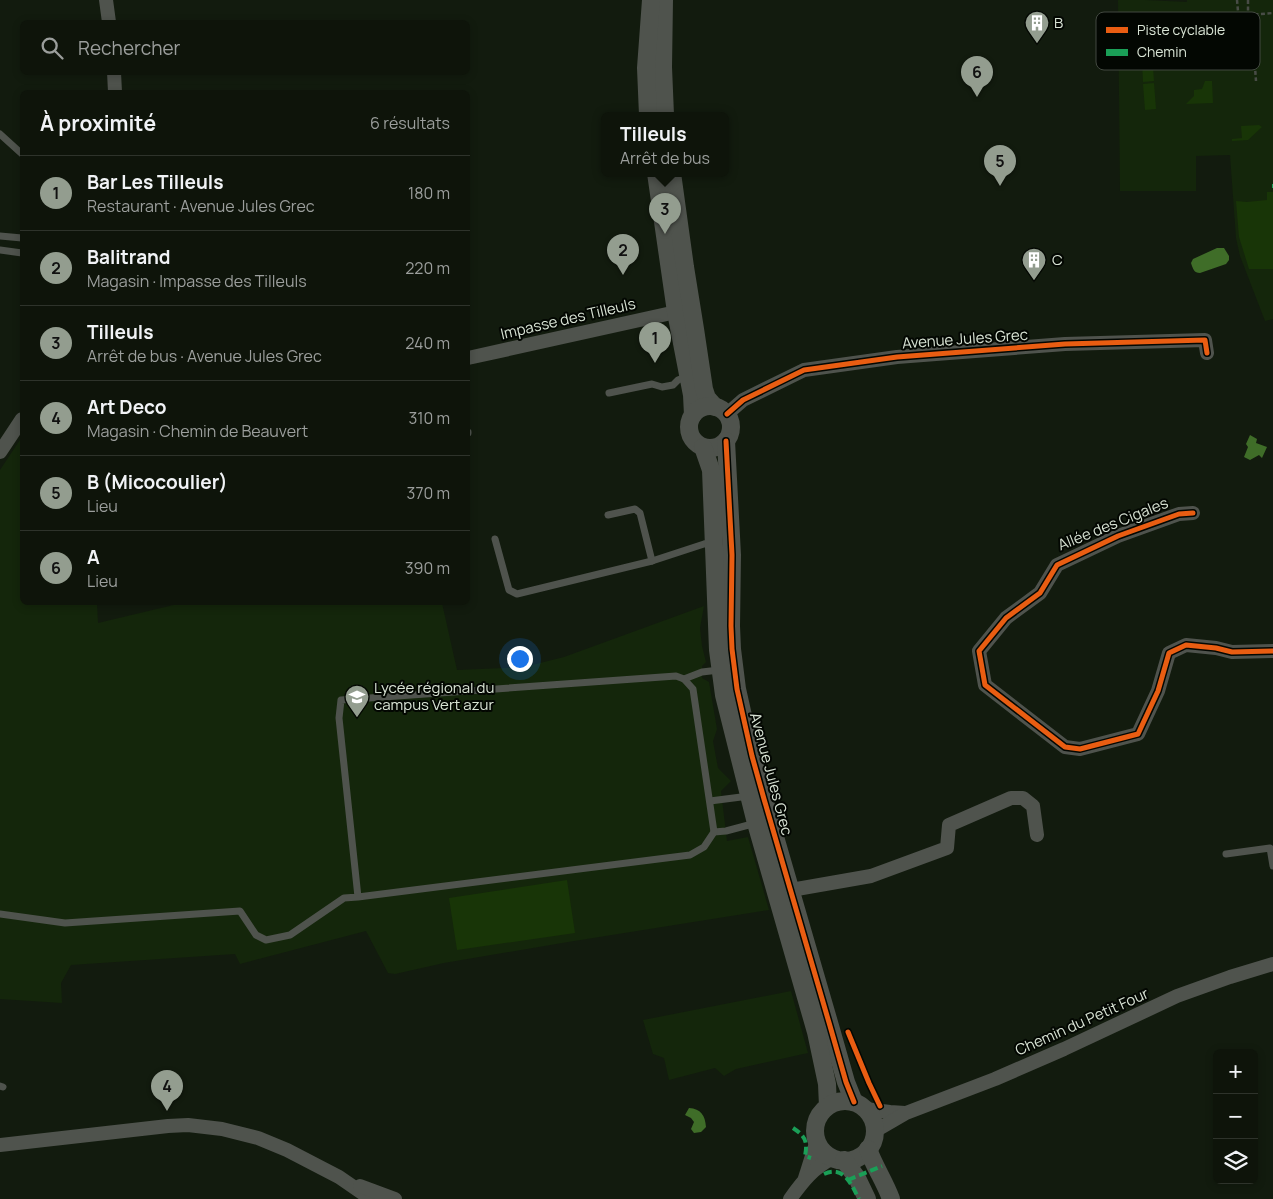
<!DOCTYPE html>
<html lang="fr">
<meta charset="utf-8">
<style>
:root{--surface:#0e140a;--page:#171d13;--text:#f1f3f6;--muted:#9b9e9c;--line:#2e332b;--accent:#939d8f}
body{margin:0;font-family:Manrope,sans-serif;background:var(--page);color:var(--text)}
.controls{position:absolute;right:15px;bottom:15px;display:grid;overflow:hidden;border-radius:8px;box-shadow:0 2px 8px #0003}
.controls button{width:45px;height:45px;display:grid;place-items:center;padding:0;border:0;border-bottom:1px solid var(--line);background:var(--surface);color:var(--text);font:25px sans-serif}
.you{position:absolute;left:519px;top:658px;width:18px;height:18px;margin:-12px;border:4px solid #fff;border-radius:50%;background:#1a73e8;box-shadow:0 0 0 8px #1a73e833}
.badge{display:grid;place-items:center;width:32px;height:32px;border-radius:50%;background:var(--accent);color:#111;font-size:16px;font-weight:700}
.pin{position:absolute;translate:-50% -41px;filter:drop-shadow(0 1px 2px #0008)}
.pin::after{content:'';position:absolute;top:26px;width:18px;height:15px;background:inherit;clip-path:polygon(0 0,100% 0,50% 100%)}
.popup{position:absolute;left:601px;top:112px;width:128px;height:65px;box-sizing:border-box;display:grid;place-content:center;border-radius:8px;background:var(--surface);filter:drop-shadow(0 1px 4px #0005);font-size:16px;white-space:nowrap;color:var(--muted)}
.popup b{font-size:19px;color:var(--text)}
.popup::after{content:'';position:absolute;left:50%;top:100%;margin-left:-10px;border:10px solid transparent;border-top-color:var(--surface)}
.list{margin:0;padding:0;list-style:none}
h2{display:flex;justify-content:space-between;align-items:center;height:65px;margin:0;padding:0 20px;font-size:21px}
h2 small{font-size:16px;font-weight:400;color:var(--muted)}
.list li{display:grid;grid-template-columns:32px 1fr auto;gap:15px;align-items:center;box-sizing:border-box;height:75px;padding:0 20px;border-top:1px solid var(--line)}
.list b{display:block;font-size:19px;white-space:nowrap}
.list p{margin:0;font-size:16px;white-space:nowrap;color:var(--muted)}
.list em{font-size:16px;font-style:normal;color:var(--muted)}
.icon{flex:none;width:28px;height:28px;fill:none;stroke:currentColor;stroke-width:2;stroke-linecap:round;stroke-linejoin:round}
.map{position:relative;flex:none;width:1273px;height:1199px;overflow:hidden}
.search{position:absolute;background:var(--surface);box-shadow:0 2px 8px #0003;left:20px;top:20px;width:450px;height:55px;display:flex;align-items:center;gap:12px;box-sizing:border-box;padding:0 18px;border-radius:8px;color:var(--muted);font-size:19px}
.panel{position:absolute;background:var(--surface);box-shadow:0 2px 8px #0003;left:20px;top:90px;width:450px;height:515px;border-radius:8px}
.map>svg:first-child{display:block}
.built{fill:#14260b}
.green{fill:#183507}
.water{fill:#3f6d28}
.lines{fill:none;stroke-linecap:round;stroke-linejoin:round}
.path{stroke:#484c46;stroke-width:2.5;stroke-dasharray:4 2.5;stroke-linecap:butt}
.service{stroke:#4f534d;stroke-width:7}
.minor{stroke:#4f534d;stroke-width:14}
.tertiary{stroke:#4f534d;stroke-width:18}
.quiet{stroke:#1a9f57;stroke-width:4;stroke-dasharray:8 4;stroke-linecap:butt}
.cycleway-casing{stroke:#030702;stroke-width:8}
.cycleway{stroke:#e95d12;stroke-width:5}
.labels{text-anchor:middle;stroke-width:4;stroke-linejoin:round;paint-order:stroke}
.poi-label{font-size:15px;fill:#d8e3d4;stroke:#030702;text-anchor:start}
.street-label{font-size:15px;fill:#d8e3d4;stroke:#030702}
.key{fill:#030702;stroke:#434941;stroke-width:1}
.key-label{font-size:14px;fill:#d8e3d4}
</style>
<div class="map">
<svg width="1273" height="1199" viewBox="0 0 1273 1199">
<rect width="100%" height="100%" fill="#121b0e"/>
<g class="built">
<polygon points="1118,0 1145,0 1187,2 1187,0 1273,0 1273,319 1265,321 1240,256 1236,238 1230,155 1196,156 1196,191 1120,191"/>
<polygon points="22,437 22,602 97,603 98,623 182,603 442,603 457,670 524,667 564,657 704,606 700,628 702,646 706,662 702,666 702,678 709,682 717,729 713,741 718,768 731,781 721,791 727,841 748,837 769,910 568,942 444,963 395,974 388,973 366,931 240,964 235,954 71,965 61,983 62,1003 0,999 0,470"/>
<polygon points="791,991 808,1053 736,1069 724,1076 715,1068 669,1080 664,1058 653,1054 643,1020"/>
</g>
<g class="green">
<polygon points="1152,52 1154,81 1143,82 1142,61 1147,55"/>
<polygon points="1205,81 1212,81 1213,103 1186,104 1194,96 1194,90 1202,89"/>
<polygon points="1154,83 1156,109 1145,110 1143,84"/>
<polygon points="1259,125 1262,127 1248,140 1232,141 1232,139 1242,138 1241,126"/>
<polygon points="1267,192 1273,192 1273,269 1249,269 1239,237 1236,201 1247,202 1267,200"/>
<polygon points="567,880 575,933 457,950 449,898"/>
</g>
<g class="water">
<path d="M1217 248H1224L1229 256V260L1226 264 1200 273C1194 273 1193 269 1191 263L1193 259Z"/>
<polygon points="1250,435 1257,439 1256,443 1267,447 1262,458 1259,455 1250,460 1244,457 1248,447 1246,444"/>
<path d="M689 1108C701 1109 705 1115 706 1127L701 1132 694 1133 691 1129 694 1122 691 1118 685 1115Z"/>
</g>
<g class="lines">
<g class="path">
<polyline points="1237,0 1241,45 1254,67"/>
<polyline points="1248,0 1248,15 1253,39 1256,81"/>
<polyline points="1248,15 1273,13"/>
<polyline points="1244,39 1253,39"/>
</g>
<g class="service">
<polyline points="0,134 22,154"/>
<polyline points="0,236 22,238"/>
<polyline points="0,250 22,253"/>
<polyline points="609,393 652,384 662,387 673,385 678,380 688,376"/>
<polyline points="468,433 468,432"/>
<polyline points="608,515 635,509 640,513 652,561"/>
<polyline points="495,539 509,590 517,594 652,561 704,544 714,542"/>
<polyline points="684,679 702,672 719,670"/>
<polyline points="710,801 749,796"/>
<polyline points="714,832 726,831 756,823"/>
<polyline points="1226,854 1270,848 1273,866"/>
<polyline points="0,914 65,923 240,911 256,935 266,940 290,935 344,898 358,897 690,855 704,847 714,832 693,689 684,679 676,676 341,700 339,718 358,897"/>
<polyline points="0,1086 3,1087"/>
</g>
<g class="minor">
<polyline points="106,0 109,22"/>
<polyline points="114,72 115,92"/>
<polyline points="468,358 676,312"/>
<polyline points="727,414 743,400 804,370 897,357 1065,344 1205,340 1207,353"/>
<polyline points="0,452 22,419"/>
<polyline points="1193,513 1179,514 1118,536 1057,565 1040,593 1006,618 979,651 985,685 1065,747 1080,749 1138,734 1158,691 1169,653 1186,645 1216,648 1232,652 1273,651"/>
<polyline points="791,890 871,876 947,848 949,825 1011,798 1023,798 1033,806 1037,835"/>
<polyline points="865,1109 890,1112 905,1113"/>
<polyline points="875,1131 906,1113 995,1079 1064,1049 1177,996 1230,977 1273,964"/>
<polyline points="0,1145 168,1126 188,1125 222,1129 258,1138 287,1150 339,1177 371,1199"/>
<polyline points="805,1178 817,1140"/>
<polyline points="360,1186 395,1199"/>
<path d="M790 1199C803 1181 813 1168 833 1158"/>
</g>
<g class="tertiary">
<polyline points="664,0 663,67 665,115"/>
<polyline points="648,115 646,68 651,0"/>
<polyline points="656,173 676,312 692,395 693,415"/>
<polyline points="672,173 685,267 695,329 704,389 707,398 715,407"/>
<circle cx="710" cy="427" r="21"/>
<polyline points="726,441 732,555 731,626 732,649 737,689 752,756 764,799 830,1026 846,1082 854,1102"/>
<polyline points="703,447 711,470 718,650 724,695 756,823 816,1032 827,1084 828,1106"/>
<circle cx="845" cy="1131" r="30"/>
<path d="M868 1149C874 1166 885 1182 891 1199"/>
<polyline points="844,1160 857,1178 867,1199"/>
</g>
<g class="quiet">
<polyline points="1272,186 1273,186"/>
<path d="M793 1128C805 1136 808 1141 805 1156L811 1158"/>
<path d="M824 1174C844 1165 851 1184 859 1199"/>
<polyline points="848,1180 882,1166"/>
</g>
<defs>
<g id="cycleway">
<polyline points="727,414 743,400 804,370 897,357 1065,344 1205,340 1207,353"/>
<polyline points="726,441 732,555 731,626 732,649 737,689 752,756 764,799 830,1026 846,1082 854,1102"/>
<polyline points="1193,513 1179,514 1118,536 1057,565 1040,593 1006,618 979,651 985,685 1065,747 1080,749 1138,734 1158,691 1169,653 1186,645 1216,648 1232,652 1273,651"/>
<polyline points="848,1032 869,1083 880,1106"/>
</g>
</defs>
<use href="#cycleway" class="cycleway-casing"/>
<use href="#cycleway" class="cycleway"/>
</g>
<defs>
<symbol id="building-pin" viewBox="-11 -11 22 30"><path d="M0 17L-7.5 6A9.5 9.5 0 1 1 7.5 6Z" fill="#939d8f" stroke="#030702"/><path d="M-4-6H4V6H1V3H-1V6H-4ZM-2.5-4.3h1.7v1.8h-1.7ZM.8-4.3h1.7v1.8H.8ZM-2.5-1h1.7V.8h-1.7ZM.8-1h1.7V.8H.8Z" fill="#fff"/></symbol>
<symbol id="school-pin" viewBox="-11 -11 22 30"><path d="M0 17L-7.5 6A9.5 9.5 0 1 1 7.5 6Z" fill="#939d8f" stroke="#030702"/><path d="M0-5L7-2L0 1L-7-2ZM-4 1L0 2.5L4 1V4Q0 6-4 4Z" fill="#fff"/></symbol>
</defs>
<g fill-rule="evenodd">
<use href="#building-pin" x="1023" y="9" width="28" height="38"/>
<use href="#building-pin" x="1020" y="246" width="28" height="38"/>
<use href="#school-pin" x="343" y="683" width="28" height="38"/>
</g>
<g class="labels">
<g class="poi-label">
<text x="1054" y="28">B</text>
<text x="1052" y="265">C</text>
<text x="374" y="693">Lycée régional du<tspan x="374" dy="17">campus Vert azur</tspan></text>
</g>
<g class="street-label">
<text transform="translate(568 319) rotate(-13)" y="5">Impasse des Tilleuls</text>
<text transform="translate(965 339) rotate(-4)" y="5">Avenue Jules Grec</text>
<text transform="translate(1113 524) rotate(-22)" y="5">Allée des Cigales</text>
<text transform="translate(771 774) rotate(75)" y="5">Avenue Jules Grec</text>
<text transform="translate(1082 1022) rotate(-24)" y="5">Chemin du Petit Four</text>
</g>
</g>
<rect x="1096" y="12" width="164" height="58" rx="8" class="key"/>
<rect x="1106" y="27" width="22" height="6" fill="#e95d12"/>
<rect x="1106" y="49" width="22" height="7" fill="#1a9f57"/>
<g class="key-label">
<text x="1137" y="35">Piste cyclable</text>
<text x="1137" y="57">Chemin</text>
</g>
</svg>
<div class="controls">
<button>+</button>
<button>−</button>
<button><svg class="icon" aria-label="layers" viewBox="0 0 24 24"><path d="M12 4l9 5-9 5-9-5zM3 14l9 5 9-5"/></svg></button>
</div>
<div class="you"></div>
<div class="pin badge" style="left:655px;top:363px">1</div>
<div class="pin badge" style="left:623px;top:275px">2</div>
<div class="pin badge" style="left:665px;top:234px">3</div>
<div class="popup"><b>Tilleuls</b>Arrêt de bus</div>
<div class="pin badge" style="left:167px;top:1111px">4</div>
<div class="pin badge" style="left:1000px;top:186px">5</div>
<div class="pin badge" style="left:977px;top:97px">6</div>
<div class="search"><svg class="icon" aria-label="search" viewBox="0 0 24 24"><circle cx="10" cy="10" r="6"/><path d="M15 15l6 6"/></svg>Rechercher</div>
<section class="panel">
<h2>À proximité<small>6 résultats</small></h2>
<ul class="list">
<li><span class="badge">1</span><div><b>Bar Les Tilleuls</b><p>Restaurant · Avenue Jules Grec</p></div><em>180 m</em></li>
<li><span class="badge">2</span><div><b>Balitrand</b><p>Magasin · Impasse des Tilleuls</p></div><em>220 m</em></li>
<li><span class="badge">3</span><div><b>Tilleuls</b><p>Arrêt de bus · Avenue Jules Grec</p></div><em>240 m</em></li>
<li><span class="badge">4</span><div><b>Art Deco</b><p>Magasin · Chemin de Beauvert</p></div><em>310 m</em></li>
<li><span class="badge">5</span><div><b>B (Micocoulier)</b><p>Lieu</p></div><em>370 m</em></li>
<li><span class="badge">6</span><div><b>A</b><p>Lieu</p></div><em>390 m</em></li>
</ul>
</section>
</div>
